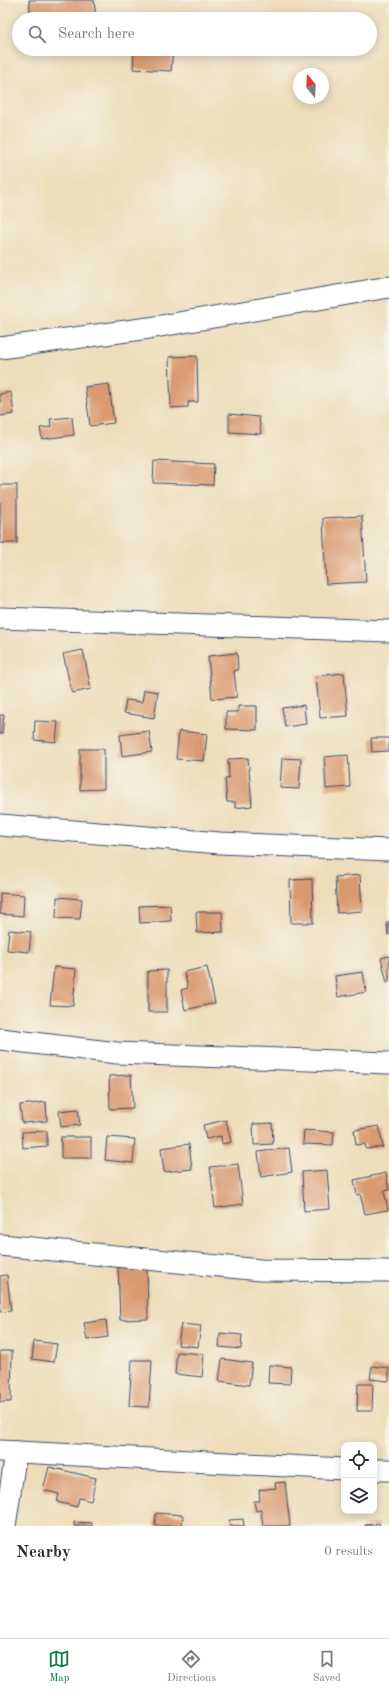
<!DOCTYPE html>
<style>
:root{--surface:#fff;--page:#f2f2f3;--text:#2b2b33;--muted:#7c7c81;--line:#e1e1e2;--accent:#0b8043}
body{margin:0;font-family:"Old Standard TT",serif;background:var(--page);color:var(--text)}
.controls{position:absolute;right:12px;bottom:12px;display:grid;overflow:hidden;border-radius:8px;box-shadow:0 2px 10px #0003}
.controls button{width:36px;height:36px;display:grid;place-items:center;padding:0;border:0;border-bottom:1px solid var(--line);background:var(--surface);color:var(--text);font:20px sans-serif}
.compass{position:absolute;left:293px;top:68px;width:36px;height:36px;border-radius:50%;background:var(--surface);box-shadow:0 2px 10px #0003;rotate:342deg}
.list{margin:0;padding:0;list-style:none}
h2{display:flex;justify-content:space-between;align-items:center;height:52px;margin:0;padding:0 16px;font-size:17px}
h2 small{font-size:13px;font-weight:400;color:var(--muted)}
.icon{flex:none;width:22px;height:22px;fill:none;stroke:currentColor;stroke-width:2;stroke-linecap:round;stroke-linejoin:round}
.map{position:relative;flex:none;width:389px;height:1526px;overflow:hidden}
.search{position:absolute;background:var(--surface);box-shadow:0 2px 10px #0003;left:12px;right:12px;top:12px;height:44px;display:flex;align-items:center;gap:10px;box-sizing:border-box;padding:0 14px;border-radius:22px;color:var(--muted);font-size:15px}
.sheet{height:112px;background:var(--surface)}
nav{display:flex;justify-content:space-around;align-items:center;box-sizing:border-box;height:56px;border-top:1px solid var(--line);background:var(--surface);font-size:11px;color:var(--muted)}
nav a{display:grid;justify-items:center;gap:2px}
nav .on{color:var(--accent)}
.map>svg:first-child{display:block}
.building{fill:#da9a71}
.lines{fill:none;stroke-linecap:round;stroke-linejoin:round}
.street-casing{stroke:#3a496c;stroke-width:23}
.street{stroke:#fff;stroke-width:21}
</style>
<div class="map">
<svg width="389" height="1526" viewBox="0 0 389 1526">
<rect width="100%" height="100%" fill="#f7f3e8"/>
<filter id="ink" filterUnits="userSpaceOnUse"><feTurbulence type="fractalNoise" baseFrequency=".025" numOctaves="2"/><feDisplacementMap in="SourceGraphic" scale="8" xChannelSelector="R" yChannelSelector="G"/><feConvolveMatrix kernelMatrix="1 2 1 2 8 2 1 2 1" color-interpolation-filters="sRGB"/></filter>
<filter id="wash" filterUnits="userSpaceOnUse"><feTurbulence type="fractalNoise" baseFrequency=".012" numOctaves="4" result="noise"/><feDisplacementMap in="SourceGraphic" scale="16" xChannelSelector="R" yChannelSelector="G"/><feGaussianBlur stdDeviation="0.9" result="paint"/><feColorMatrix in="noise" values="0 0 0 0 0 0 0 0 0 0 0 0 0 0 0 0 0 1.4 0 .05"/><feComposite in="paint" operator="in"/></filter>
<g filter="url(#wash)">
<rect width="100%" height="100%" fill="#edddba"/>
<g id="blocks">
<g class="building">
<polygon points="29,0 94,0 96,19 31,19"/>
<polygon points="134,49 173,49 171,71 133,69"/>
<polygon points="197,356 198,402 188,402 188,407 171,408 169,357"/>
<polygon points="109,384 114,423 90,426 85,387"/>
<polygon points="11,392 14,414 0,416 0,394"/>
<polygon points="229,414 259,417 261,434 229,432"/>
<polygon points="72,417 74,435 42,439 40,428 51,427 50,419"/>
<polygon points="154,461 214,464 213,485 153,483"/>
<rect x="0" y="485" width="17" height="58"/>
<polygon points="362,516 366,582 326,584 323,518"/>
<polygon points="83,650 91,689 72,693 63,654"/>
<polygon points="237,653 238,670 234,671 237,697 212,699 208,656"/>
<polygon points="344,673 348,716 320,718 316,676"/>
<polygon points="144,690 158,692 154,718 124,713 126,700 142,702"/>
<polygon points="304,705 306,724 285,727 282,708"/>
<polygon points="238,706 257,706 257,730 226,729 226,712 238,712"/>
<polygon points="0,715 4,715 2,734 0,734"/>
<polygon points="35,721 58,722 56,742 34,740"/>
<polygon points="149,731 152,752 122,756 120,735"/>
<polygon points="179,731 207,734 204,761 176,759"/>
<polygon points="371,738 389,738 389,751 372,752"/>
<polygon points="80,749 104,749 104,789 80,790"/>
<polygon points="348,755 350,787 326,789 324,757"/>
<polygon points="248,758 252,806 235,808 235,802 227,802 225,779 229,778 228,759"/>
<polygon points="282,758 301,759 299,789 280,788"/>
<polygon points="360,875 362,911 337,913 335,877"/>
<polygon points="312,879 313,923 291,923 290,880"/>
<polygon points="0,893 24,895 23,916 0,914"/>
<polygon points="57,897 82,899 80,919 56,918"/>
<polygon points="170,905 171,921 140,923 139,906"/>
<polygon points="196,912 222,912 223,932 197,933"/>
<polygon points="387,922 389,922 389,935 388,935"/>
<polygon points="9,930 31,932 29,952 7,950"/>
<polygon points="389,956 389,982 387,983 381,958"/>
<polygon points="54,967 76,969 73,1006 50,1005"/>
<polygon points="207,967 215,1003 185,1010 181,990 188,988 184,972"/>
<polygon points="167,970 167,1012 148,1012 148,971"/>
<polygon points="363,972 366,992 338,997 335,976"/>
<polygon points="131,1075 133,1108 110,1109 109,1076"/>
<polygon points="46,1102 47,1121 22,1123 20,1105"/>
<polygon points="78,1109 80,1125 61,1127 59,1111"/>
<polygon points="226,1120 231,1142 222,1144 221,1136 206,1139 203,1125"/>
<polygon points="272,1123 273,1144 254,1145 253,1124"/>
<polygon points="379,1126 383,1147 366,1149 365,1144 356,1145 354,1130"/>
<polygon points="304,1130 334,1132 333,1145 303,1144"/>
<polygon points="47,1131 47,1146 23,1148 22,1132"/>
<rect x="61" y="1137" width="30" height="21"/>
<polygon points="107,1137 135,1139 133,1163 105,1160"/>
<polygon points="189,1144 192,1169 164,1172 161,1148"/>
<polygon points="289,1148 292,1172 261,1177 258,1152"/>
<polygon points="238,1164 243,1204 215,1208 210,1167"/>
<polygon points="327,1170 330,1209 304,1211 302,1172"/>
<polygon points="386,1173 389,1190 384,1191 388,1210 365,1214 360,1194 357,1195 354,1180"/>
<polygon points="147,1264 148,1319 120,1320 118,1265"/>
<polygon points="7,1275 11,1311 0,1312 0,1276"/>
<polygon points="106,1320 108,1337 87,1340 84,1323"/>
<polygon points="181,1324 201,1326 198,1347 178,1345"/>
<polygon points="220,1333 242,1335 241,1349 219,1347"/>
<polygon points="34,1341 57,1344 54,1362 32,1359"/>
<polygon points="0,1351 12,1351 11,1402 0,1402"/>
<polygon points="177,1352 204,1354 202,1377 175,1374"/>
<polygon points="222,1359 252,1363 249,1385 219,1381"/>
<polygon points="132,1360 152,1360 149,1407 129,1406"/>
<polygon points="269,1365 291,1367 290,1384 268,1383"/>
<polygon points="372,1366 389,1368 389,1381 370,1379"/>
<polygon points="358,1384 373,1384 372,1411 357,1411"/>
<polygon points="49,1467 96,1478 91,1501 79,1498 77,1507 57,1502 59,1494 43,1490"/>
<polygon points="285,1482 290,1526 263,1526 261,1510 256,1511 254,1501 260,1501 259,1490 276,1488 275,1483"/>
<polygon points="156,1513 183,1515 182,1526 155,1526"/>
<polygon points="243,1519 244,1526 230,1526 229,1520"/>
<polygon points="74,1522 92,1523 92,1526 74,1526"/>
<polygon points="379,1523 380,1526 365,1526 365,1525"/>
</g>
</g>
</g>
<g filter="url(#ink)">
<use href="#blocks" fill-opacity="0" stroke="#3a496c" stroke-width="1"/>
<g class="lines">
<defs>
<g id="street">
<polyline points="0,348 149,328 389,287"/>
<polyline points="0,618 389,631"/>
<polyline points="0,825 220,843 389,850"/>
<polyline points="0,1039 117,1053 389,1063"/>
<polyline points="0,1245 261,1270 389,1271"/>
<polyline points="0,1451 344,1469"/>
<polyline points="374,1470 389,1470"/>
<polyline points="5,1526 16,1452"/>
</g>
</defs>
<use href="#street" class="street-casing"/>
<use href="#street" class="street"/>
</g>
</g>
</svg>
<div class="controls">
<button><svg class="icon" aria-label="locate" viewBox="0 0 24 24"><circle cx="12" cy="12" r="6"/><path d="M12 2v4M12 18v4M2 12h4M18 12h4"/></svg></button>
<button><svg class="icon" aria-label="layers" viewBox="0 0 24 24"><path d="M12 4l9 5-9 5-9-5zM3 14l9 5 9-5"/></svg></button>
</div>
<svg class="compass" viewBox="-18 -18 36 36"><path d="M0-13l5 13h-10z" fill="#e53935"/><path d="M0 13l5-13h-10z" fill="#7c7c81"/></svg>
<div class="search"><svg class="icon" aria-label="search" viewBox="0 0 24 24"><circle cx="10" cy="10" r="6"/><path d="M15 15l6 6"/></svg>Search here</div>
</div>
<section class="sheet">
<h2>Nearby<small>0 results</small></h2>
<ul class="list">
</ul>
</section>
<nav>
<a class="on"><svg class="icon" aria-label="map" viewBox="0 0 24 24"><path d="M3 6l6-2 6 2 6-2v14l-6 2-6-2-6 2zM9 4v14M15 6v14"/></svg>Map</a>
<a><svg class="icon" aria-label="directions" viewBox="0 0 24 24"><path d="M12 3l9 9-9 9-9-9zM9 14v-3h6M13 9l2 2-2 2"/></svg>Directions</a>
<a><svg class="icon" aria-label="saved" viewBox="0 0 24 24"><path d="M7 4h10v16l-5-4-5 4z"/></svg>Saved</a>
</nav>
